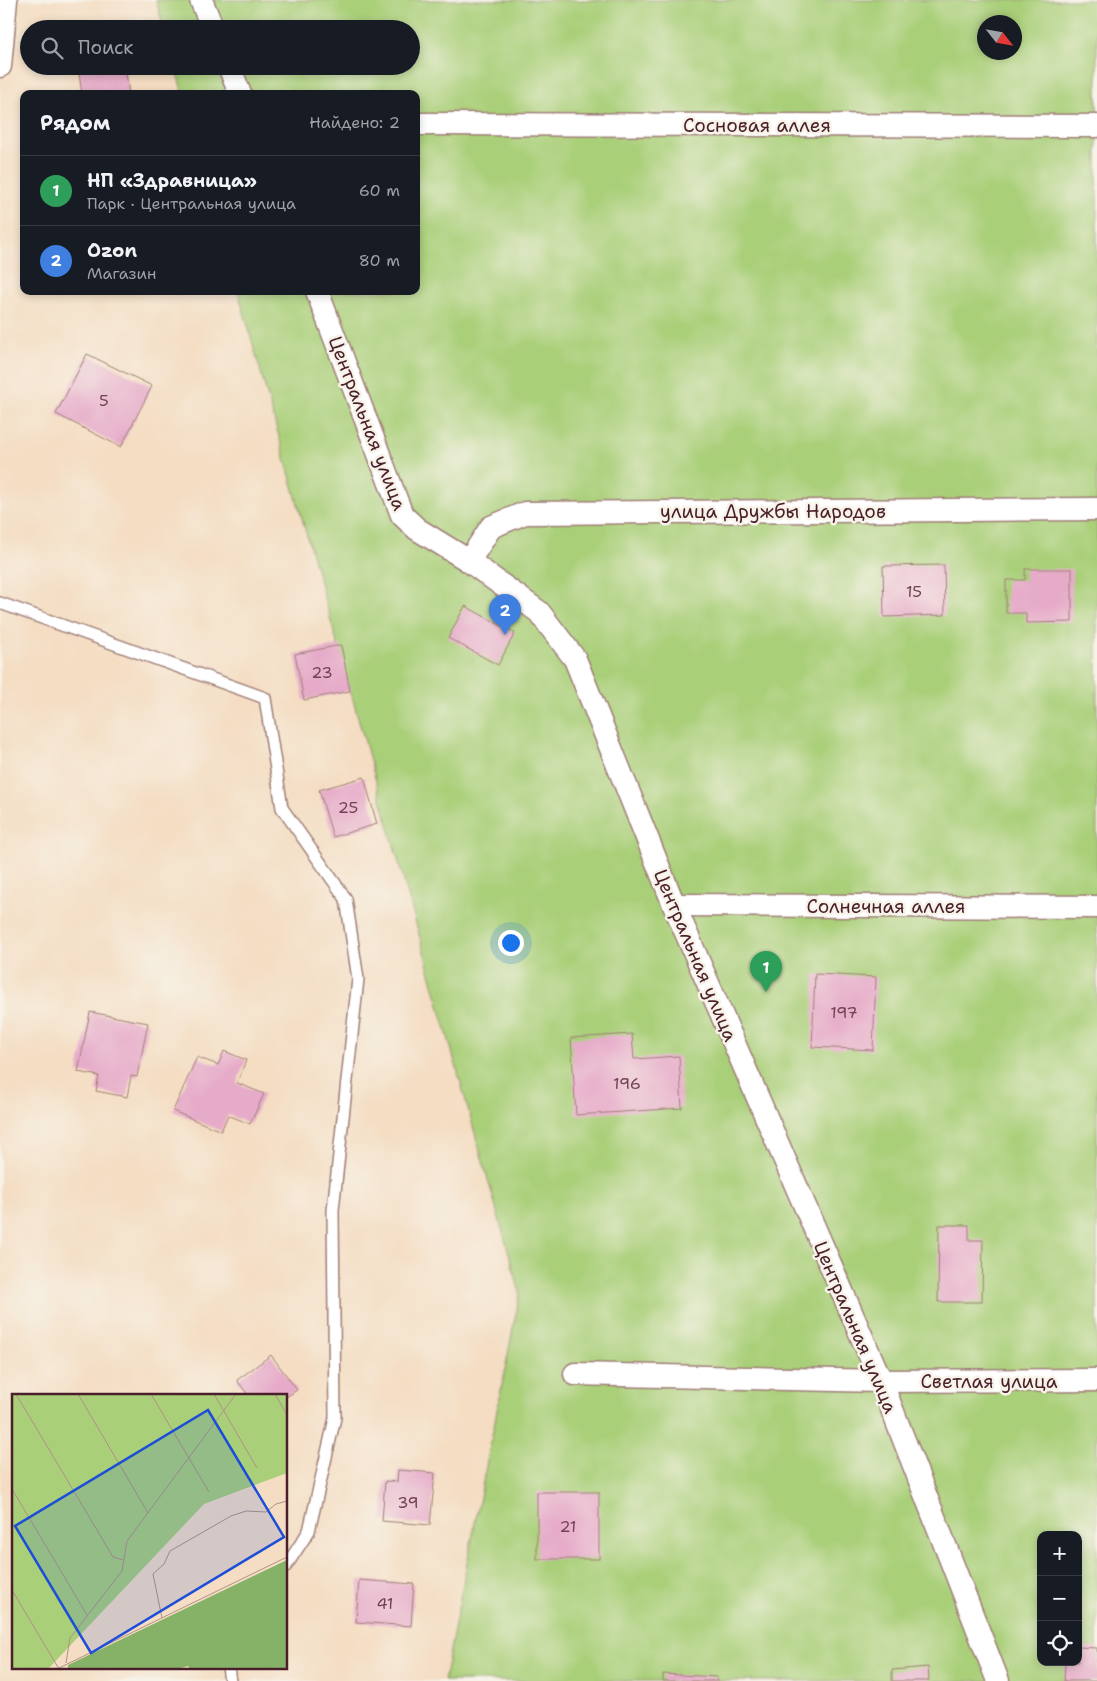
<!DOCTYPE html>
<html lang="ru">
<meta charset="utf-8">
<style>
:root{--surface:#171b24;--page:#242831;--text:#f1f3f6;--muted:#9ea1a6;--line:#363941;--accent:#d690ce}
body{margin:0;font-family:"Shantell Sans",sans-serif;background:var(--page);color:var(--text)}
.controls{position:absolute;right:15px;bottom:15px;display:grid;overflow:hidden;border-radius:10px;box-shadow:0 2px 8px #0003}
.controls button{width:45px;height:45px;display:grid;place-items:center;padding:0;border:0;border-bottom:1px solid var(--line);background:var(--surface);color:var(--text);font:25px sans-serif}
.compass{position:absolute;left:977px;top:15px;width:45px;height:45px;border-radius:50%;background:var(--surface);box-shadow:0 2px 8px #0003;rotate:121deg}
.you{position:absolute;left:510px;top:942px;width:18px;height:18px;margin:-12px;border:4px solid #fff;border-radius:50%;background:#1a73e8;box-shadow:0 0 0 8px #1a73e833}
.badge{display:grid;place-items:center;width:32px;height:32px;border-radius:50%;background:var(--accent);color:#fff;font-size:16px;font-weight:700}
.pin{position:absolute;translate:-50% -41px;filter:drop-shadow(0 1px 2px #0008)}
.pin::after{content:'';position:absolute;top:26px;width:18px;height:15px;background:inherit;clip-path:polygon(0 0,100% 0,50% 100%)}
.list{margin:0;padding:0;list-style:none}
h2{display:flex;justify-content:space-between;align-items:center;height:65px;margin:0;padding:0 20px;font-size:21px}
h2 small{font-size:16px;font-weight:400;color:var(--muted)}
.list li{display:grid;grid-template-columns:32px 1fr auto;gap:15px;align-items:center;box-sizing:border-box;height:70px;padding:0 20px;border-top:1px solid var(--line)}
.list b{display:block;font-size:19px;white-space:nowrap}
.list p{margin:0;font-size:16px;white-space:nowrap;color:var(--muted)}
.list em{font-size:16px;font-style:normal;color:var(--muted)}
.icon{flex:none;width:28px;height:28px;fill:none;stroke:currentColor;stroke-width:2;stroke-linecap:round;stroke-linejoin:round}
.map{position:relative;flex:none;width:1097px;height:1681px;overflow:hidden}
.search{position:absolute;background:var(--surface);box-shadow:0 2px 8px #0003;left:20px;top:20px;width:400px;height:55px;display:flex;align-items:center;gap:12px;box-sizing:border-box;padding:0 18px;border-radius:28px;color:var(--muted);font-size:19px}
.panel{position:absolute;background:var(--surface);box-shadow:0 2px 8px #0003;left:20px;top:90px;width:400px;height:205px;border-radius:10px}
.map>svg:first-child{display:block}
.green{fill:#a9cf78;stroke:#7a7752;fill-rule:evenodd}
.building{fill:#e6abc9}
.lines{fill:none;stroke-linecap:round;stroke-linejoin:round}
.lane-casing{stroke:#9f7e76;stroke-width:14}
.street-casing{stroke:#9f7e76;stroke-width:25}
.lane{stroke:#fff;stroke-width:11}
.street{stroke:#fff;stroke-width:22}
.labels{text-anchor:middle;stroke-width:5;stroke-linejoin:round;paint-order:stroke}
.number-label{font-size:16px;fill:#714252}
.street-label{font-size:19px;fill:#4a1f2b;stroke:#f7f3e8}
.inset-road{fill:none;stroke:#b09186;stroke-width:1}
.view{fill:#1d4ed8;fill-opacity:0.15;stroke:#1d4ed8;stroke-width:2.5}
.inset-edge{fill:none;stroke:#4a1f2b;stroke-width:2.5}
</style>
<div class="map">
<svg width="1097" height="1681" viewBox="0 0 1097 1681">
<rect width="100%" height="100%" fill="#f7f3e8"/>
<filter id="ink" filterUnits="userSpaceOnUse"><feTurbulence type="fractalNoise" baseFrequency=".02" numOctaves="2"/><feDisplacementMap in="SourceGraphic" scale="10" xChannelSelector="R" yChannelSelector="G"/><feConvolveMatrix kernelMatrix="1 2 1 2 8 2 1 2 1" color-interpolation-filters="sRGB"/></filter>
<filter id="wash" filterUnits="userSpaceOnUse"><feTurbulence type="fractalNoise" baseFrequency=".0096" numOctaves="4" result="noise"/><feDisplacementMap in="SourceGraphic" scale="20" xChannelSelector="R" yChannelSelector="G"/><feGaussianBlur stdDeviation="1.12" result="paint"/><feColorMatrix in="noise" values="0 0 0 0 0 0 0 0 0 0 0 0 0 0 0 0 0 1.4 0 .05"/><feComposite in="paint" operator="in"/></filter>
<g filter="url(#wash)">
<rect width="100%" height="100%" fill="#f4ddc2"/>
<path class="green" d="M156 0H1097V1681H444L520 1293 238 291H416V94H183L175 66H411V29H164ZM984 22H1014V52H984ZM1041 1535H1078V1662H1041Z"/>
<g id="blocks">
<g class="building">
<polygon points="78,66 125,66 129,94 82,94"/>
<polygon points="87,354 152,386 121,447 56,414"/>
<polygon points="944,565 945,615 884,617 883,566"/>
<polygon points="1025,569 1072,569 1072,622 1026,623 1026,613 1006,613 1006,580 1025,580"/>
<polygon points="465,606 515,633 498,665 448,638"/>
<polygon points="341,645 350,691 304,700 295,654"/>
<polygon points="364,777 377,824 333,837 319,790"/>
<polygon points="815,974 876,977 873,1050 812,1047"/>
<polygon points="90,1012 148,1023 137,1077 131,1076 127,1097 96,1091 99,1076 78,1072"/>
<polygon points="632,1034 634,1059 679,1056 682,1108 576,1115 571,1038"/>
<polygon points="224,1051 246,1060 237,1083 264,1094 250,1124 228,1115 221,1131 173,1111 197,1057 218,1065"/>
<polygon points="939,1225 969,1225 969,1240 983,1240 982,1302 938,1302"/>
<polygon points="271,1355 297,1390 286,1397 286,1395 248,1395 237,1380"/>
<polygon points="398,1470 435,1473 430,1525 382,1521 385,1481 397,1482"/>
<rect x="537" y="1492" width="62" height="67"/>
<polygon points="359,1580 414,1584 411,1626 356,1622"/>
<polygon points="1078,1647 1097,1648 1097,1681 1064,1681 1065,1662 1078,1662"/>
<polygon points="928,1667 929,1681 892,1681 892,1670"/>
<polygon points="663,1674 717,1677 717,1681 663,1681"/>
</g>
</g>
</g>
<g filter="url(#ink)">
<use href="#blocks" fill-opacity="0" stroke="#9f7e76" stroke-width="1"/>
<g class="lines">
<defs>
<g id="lane">
<polyline points="0,603 265,698 282,808 346,899 358,979 333,1210 335,1418 309,1531 286,1566"/>
<polyline points="228,1667 230,1681"/>
</g>
<g id="street">
<polyline points="201,0 213,29"/>
<polyline points="0,66 6,0"/>
<polyline points="229,66 240,94"/>
<polyline points="416,124 1097,126"/>
<polyline points="317,291 402,515 417,529 469,561 539,612 575,659 674,905 881,1381 998,1681"/>
<polyline points="469,561 491,527 525,513 1097,509"/>
<polyline points="674,905 1097,907"/>
<polyline points="575,1374 881,1381 1097,1380"/>
</g>
</defs>
<use href="#lane" class="lane-casing"/>
<use href="#street" class="street-casing"/>
<use href="#lane" class="lane"/>
<use href="#street" class="street"/>
</g>
</g>
<g class="labels">
<g class="number-label">
<text x="104" y="406">5</text>
<text x="914" y="597">15</text>
<text x="322" y="678">23</text>
<text x="348" y="813">25</text>
<text x="844" y="1018">197</text>
<text x="627" y="1089">196</text>
<text x="408" y="1508">39</text>
<text x="568" y="1532">21</text>
<text x="385" y="1609">41</text>
</g>
<g class="street-label">
<text x="757" y="132">Сосновая аллея</text>
<text transform="translate(368 423) rotate(69)" y="7">Центральная улица</text>
<text x="773" y="518">улица Дружбы Народов</text>
<text x="886" y="913">Солнечная аллея</text>
<text transform="translate(696 955) rotate(67)" y="7">Центральная улица</text>
<text transform="translate(856 1327) rotate(67)" y="7">Центральная улица</text>
<text x="989" y="1388">Светлая улица</text>
</g>
</g>
<g transform="translate(12 1394)">
<rect width="275" height="275" fill="#f4ddc2"/>
<path d="M0 0H275V79L192 110 36 275H0Z" fill="#a9cf78"/>
<path d="M275 166V275H178L176 272 166 275H56V271Z" fill="#86b268"/>
<path class="inset-road" d="M4 0 101 163 111 166M66 0 136 119M139 0 197 98M202 0 245 74M263 0 275 21M0 95 75 221M0 196 47 275M150 224 141 180 152 170 158 157 219 122 234 117 254 118 264 110 275 107M54 269 58 244 110 177 115 147 224 0M45 275 275 163"/>
<path class="view" d="M196 16 272 143 79 259 3 132Z"/>
<rect width="275" height="275" class="inset-edge"/>
</g>
</svg>
<div class="controls">
<button>+</button>
<button>−</button>
<button><svg class="icon" aria-label="locate" viewBox="0 0 24 24"><circle cx="12" cy="12" r="6"/><path d="M12 2v4M12 18v4M2 12h4M18 12h4"/></svg></button>
</div>
<svg class="compass" viewBox="-18 -18 36 36"><path d="M0-13l5 13h-10z" fill="#e53935"/><path d="M0 13l5-13h-10z" fill="#9ea1a6"/></svg>
<div class="you"></div>
<div class="pin badge" style="left:766px;top:992px;background:#2e9e5b">1</div>
<div class="pin badge" style="left:505px;top:635px;background:#3f7fe0">2</div>
<div class="search"><svg class="icon" aria-label="search" viewBox="0 0 24 24"><circle cx="10" cy="10" r="6"/><path d="M15 15l6 6"/></svg>Поиск</div>
<section class="panel">
<h2>Рядом<small>Найдено: 2</small></h2>
<ul class="list">
<li><span class="badge" style="background:#2e9e5b">1</span><div><b>НП «Здравница»</b><p>Парк · Центральная улица</p></div><em>60 m</em></li>
<li><span class="badge" style="background:#3f7fe0">2</span><div><b>Ozon</b><p>Магазин</p></div><em>80 m</em></li>
</ul>
</section>
</div>
